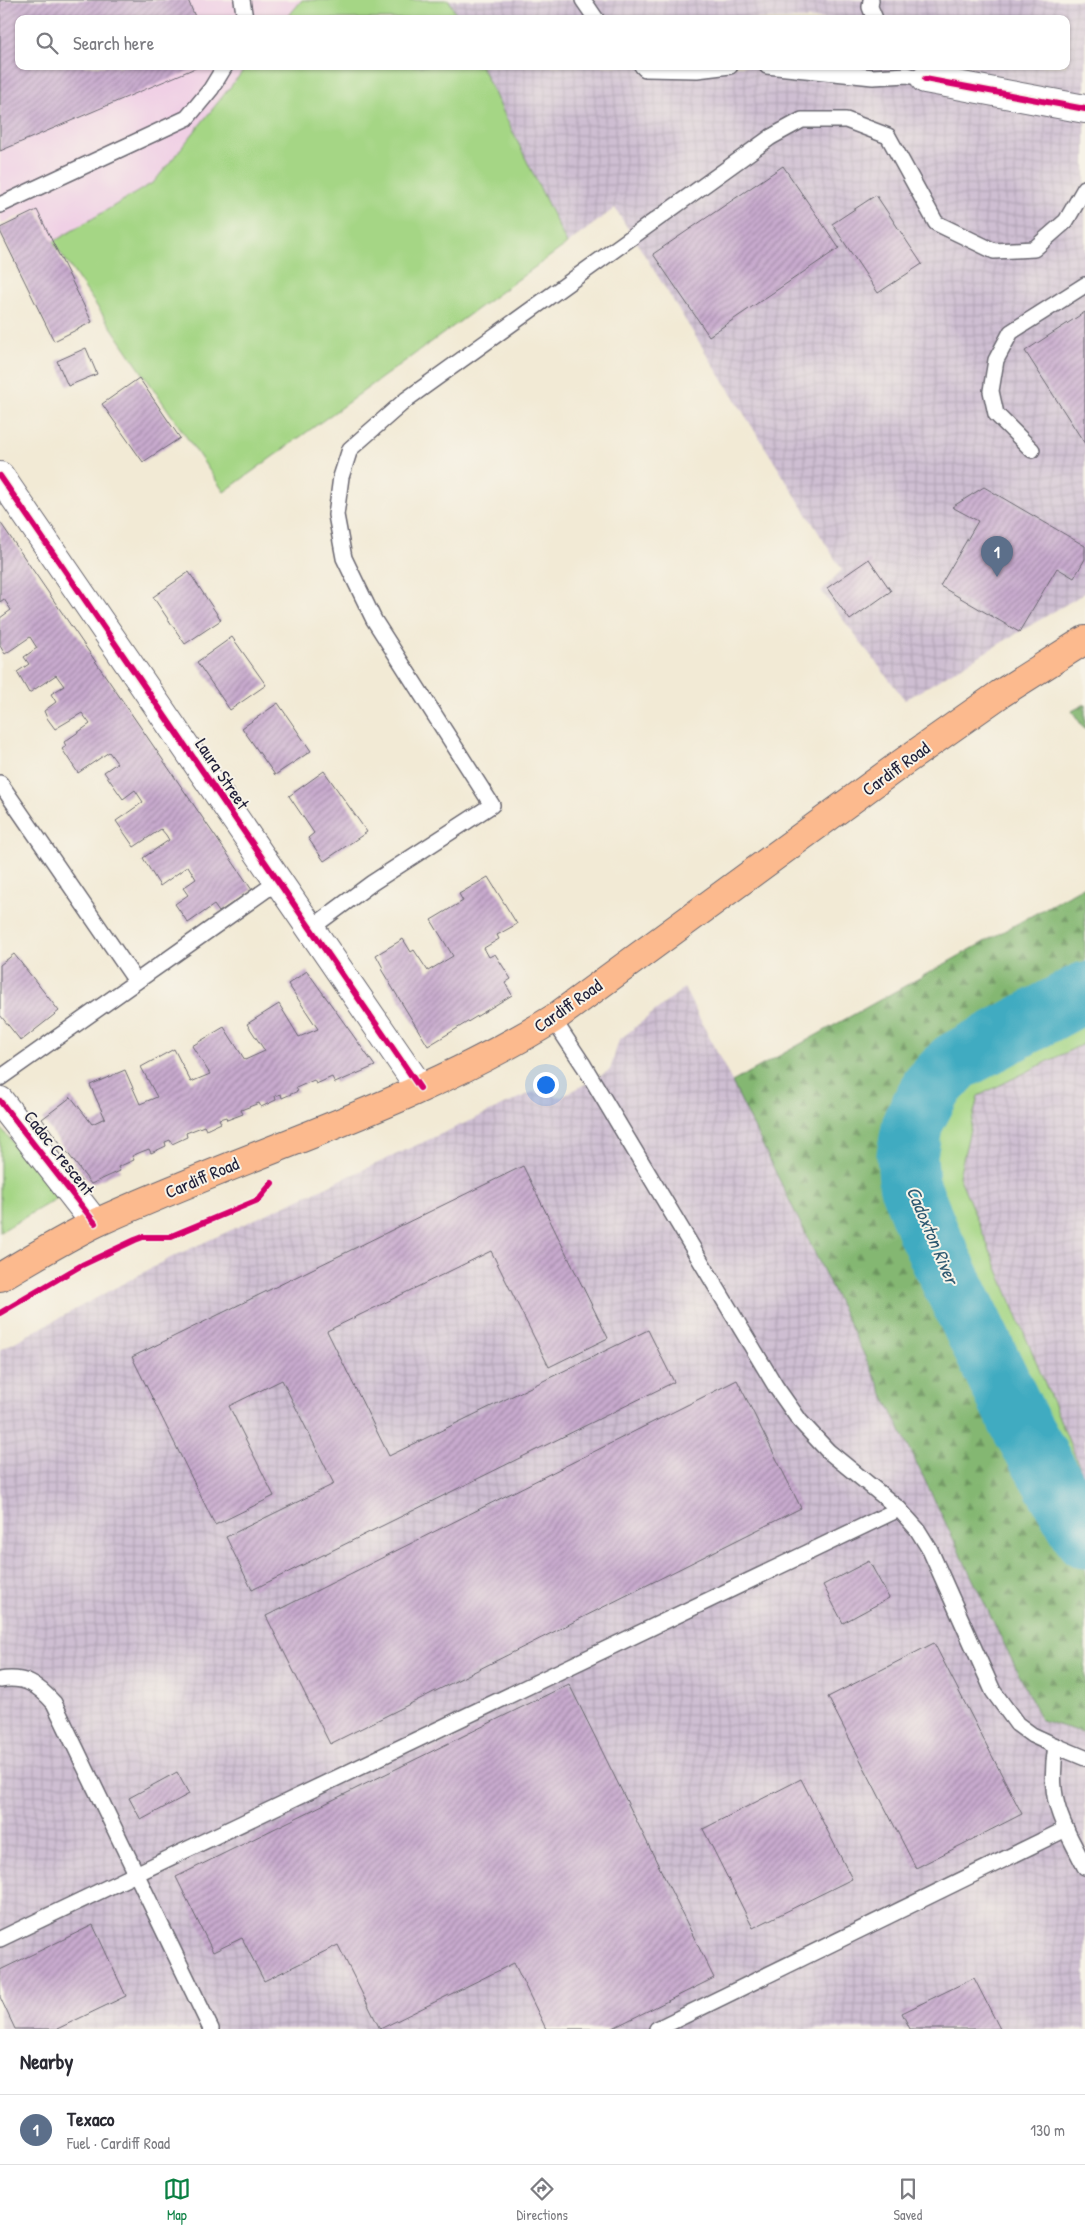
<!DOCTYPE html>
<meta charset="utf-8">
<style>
:root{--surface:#fff;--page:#f2f2f3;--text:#2b2b33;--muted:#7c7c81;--line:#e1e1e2;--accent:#0b8043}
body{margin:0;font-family:"Patrick Hand",sans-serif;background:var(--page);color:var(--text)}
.you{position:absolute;left:545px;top:1084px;width:18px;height:18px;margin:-12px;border:4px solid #fff;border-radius:50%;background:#1a73e8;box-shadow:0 0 0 8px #1a73e833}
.badge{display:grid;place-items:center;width:32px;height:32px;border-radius:50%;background:var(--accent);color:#fff;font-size:16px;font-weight:700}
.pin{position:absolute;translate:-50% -41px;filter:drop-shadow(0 1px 2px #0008)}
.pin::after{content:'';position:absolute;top:26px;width:18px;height:15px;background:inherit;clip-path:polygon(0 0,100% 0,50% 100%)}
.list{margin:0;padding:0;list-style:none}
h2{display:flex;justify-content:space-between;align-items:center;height:65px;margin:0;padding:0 20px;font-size:21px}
h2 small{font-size:16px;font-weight:400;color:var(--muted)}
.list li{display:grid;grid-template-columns:32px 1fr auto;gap:15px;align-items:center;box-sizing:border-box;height:70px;padding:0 20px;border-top:1px solid var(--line)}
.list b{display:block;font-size:19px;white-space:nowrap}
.list p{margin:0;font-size:16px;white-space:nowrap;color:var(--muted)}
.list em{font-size:16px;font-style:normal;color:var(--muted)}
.icon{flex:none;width:28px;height:28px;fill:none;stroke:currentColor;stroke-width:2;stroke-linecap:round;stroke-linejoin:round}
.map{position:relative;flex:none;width:1085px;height:2029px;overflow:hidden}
.search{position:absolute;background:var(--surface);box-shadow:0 1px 4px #0004;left:15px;right:15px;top:15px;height:55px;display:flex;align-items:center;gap:12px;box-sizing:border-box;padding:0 18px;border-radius:10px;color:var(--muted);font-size:19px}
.sheet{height:135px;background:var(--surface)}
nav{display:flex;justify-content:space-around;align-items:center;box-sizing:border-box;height:70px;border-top:1px solid var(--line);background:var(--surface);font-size:14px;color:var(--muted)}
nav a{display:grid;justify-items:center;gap:2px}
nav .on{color:var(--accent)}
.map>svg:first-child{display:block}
.built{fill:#f0d0e5}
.industrial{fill:url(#industrial-grid)}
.grass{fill:#a5d685;stroke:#647c60}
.forest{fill:url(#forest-firs);stroke:#536c56}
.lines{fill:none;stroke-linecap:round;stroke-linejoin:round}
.river{stroke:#41abc1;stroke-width:61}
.building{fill:url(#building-hatch)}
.lane-casing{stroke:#6b6871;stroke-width:18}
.street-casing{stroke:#6b6871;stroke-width:30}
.primary-casing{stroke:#6b6871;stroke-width:30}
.lane{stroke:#fff;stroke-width:15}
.street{stroke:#fff;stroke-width:28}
.primary{stroke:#fcba8e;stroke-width:28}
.cycleway-casing{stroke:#f7f3e8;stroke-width:9}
.cycleway{stroke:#d6006c;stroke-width:6}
.labels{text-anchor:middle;stroke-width:4;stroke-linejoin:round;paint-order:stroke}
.street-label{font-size:18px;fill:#22223b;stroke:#f7f3e8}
.water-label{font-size:19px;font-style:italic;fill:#2e5971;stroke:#f7f3e8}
</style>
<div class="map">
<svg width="1085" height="2029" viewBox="0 0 1085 2029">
<defs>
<pattern id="industrial-grid" width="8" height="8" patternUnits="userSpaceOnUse" patternTransform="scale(1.25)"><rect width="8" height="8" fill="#cebed2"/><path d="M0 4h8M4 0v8" fill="none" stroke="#b1a3b5"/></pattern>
<pattern id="forest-firs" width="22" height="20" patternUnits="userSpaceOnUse" patternTransform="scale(1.25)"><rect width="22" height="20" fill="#84b772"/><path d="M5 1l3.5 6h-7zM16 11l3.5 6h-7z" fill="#6c945f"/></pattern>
<pattern id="building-hatch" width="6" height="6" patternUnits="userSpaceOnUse" patternTransform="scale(1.25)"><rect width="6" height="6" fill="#c8aace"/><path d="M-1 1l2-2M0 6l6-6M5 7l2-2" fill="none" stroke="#a28aa8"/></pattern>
</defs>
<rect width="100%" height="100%" fill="#f7f3e8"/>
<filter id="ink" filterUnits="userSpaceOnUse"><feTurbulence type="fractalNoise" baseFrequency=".02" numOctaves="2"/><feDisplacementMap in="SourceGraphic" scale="10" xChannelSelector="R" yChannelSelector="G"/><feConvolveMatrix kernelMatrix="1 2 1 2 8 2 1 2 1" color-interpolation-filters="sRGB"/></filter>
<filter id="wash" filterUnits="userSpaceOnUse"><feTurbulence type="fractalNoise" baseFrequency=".0096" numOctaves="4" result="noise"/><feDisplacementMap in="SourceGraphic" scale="20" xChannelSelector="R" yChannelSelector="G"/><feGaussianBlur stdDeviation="1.12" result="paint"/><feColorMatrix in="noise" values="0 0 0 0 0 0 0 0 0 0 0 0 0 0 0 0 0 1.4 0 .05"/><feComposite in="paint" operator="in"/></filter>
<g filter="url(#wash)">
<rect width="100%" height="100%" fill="#f2ead5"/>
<polygon class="built" points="0,0 302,0 286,19 19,19 19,66 247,66 154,182 53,242 38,209 0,224"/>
<g class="industrial">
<polygon points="449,0 1085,0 1085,593 905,700 821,591 842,570 615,208 567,244 481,66 1066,66 1066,19 458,19"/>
<polygon points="684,988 743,1103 1041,1720 1085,1733 1085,2029 0,2029 0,1350 172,1257 533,1092 562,1097 610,1070 619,1040"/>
<polygon points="1085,1043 1085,1480 959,1176 978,1096"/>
</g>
<g class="grass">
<polygon points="302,0 449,0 458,19 286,19"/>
<polygon points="247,66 481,66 567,244 224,492 53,242 154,182"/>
<polygon points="1085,992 1085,1043 978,1096 959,1176 1085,1480 1085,1538 1020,1424 907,1155 931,1088"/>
<polygon points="0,1127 59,1197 0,1232"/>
</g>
<g class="forest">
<polygon points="1085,704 1085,730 1072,711"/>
<polygon points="1085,886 1085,1007 973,1072 942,1109 930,1150 930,1178 1020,1424 1085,1538 1085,1733 1041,1720 732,1082"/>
</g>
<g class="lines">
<polyline class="river" points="1085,992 955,1062 931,1088 913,1122 907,1155 909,1184 928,1232 1020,1424 1085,1538"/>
</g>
<g id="blocks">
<g class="building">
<polygon points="0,0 188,0 196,19 19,19 19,66 200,66 0,151"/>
<polygon points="783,166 839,248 709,336 653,254"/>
<polygon points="876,195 922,264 878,293 832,224"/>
<polygon points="37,210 92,322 54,341 0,231 0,228"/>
<polygon points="1085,312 1085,444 1025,351"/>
<polygon points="86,348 97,374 68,386 57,361"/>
<polygon points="139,378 180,438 143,462 102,404"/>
<polygon points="984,487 1085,546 1085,559 1074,578 1057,568 1019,632 940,586 978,521 952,507"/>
<polygon points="0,522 252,890 219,912 214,905 188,923 175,904 188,895 183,888 196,879 188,866 160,886 143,858 169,840 166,835 161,829 134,847 116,821 143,802 135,790 123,799 104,772 117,763 109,752 78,773 62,749 66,746 64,742 90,724 82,713 55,729 47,718 44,711 56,702 51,694 64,686 56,675 29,693 17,672 29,664 24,657 37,648 30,637 5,654 0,646 0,618 11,610 4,599 0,602"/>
<polygon points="869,559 891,591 850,620 827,588"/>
<polygon points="189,572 221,620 185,644 153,597"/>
<polygon points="232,637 266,685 230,710 197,662"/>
<polygon points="278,703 311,751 275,775 242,728"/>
<polygon points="324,771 367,832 324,861 308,838 314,833 289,796"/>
<polygon points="488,877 517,924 497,935 499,939 484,948 489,957 495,954 511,979 505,983 512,995 428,1046 381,969 383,968 376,955 403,939 411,952 414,950 428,971 453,956 431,920 463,901 459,894"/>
<polygon points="14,954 59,1011 21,1041 0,1015 0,965"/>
<polygon points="307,971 375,1066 335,1083 332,1077 316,1084 314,1080 296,1088 298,1091 282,1098 281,1094 275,1096 276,1100 261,1107 259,1103 241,1110 243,1114 227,1120 226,1117 219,1119 221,1123 206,1130 204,1126 186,1133 187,1137 172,1144 170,1140 165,1142 166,1146 151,1153 149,1149 141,1152 132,1156 134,1160 118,1167 120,1171 91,1184 42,1119 71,1097 92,1124 105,1118 90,1085 125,1070 140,1104 157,1097 141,1067 174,1049 191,1082 210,1074 192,1046 224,1027 245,1060 265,1051 247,1024 279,1004 299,1037 318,1029 288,984"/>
<polygon points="523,1166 608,1338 549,1367 491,1251 327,1331 389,1456 648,1330 674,1382 252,1590 226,1537 334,1484 282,1380 229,1406 274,1496 215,1525 132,1357"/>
<polygon points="737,1380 801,1508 330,1744 266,1616"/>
<polygon points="869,1561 889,1598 843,1623 823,1585"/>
<polygon points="934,1643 1022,1814 916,1868 828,1697"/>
<polygon points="569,1684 714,1978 611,2029 546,2029 514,1963 380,2029 338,1945 264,1981 242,1938 213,1952 176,1877"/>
<polygon points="177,1772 189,1794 141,1820 129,1798"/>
<polygon points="801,1779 852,1879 753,1928 703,1829"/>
<polygon points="93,1925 126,1996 57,2029 15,2029 0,1997 0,1970"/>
<polygon points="974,1978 1000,2029 910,2029 902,2013"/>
</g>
</g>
</g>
<g filter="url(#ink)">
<use href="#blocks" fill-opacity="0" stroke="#6b6871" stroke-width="1"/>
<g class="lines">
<defs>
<g id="lane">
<polyline points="242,0 245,19"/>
<polyline points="583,0 596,19"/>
<polyline points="871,0 870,7 875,19"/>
<polyline points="642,66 645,69 697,70 730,66"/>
<polyline points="767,66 873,77 907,75 925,79"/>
<polyline points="0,205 187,118 211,89 225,66"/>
<polyline points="1032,450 996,414 991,391 996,360 1011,332 1085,285"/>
<polyline points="0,783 136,981"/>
<polyline points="310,929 372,883 492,805 374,620 344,558 336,515 341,477 350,449 407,399 771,137 802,120 846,120 888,136 936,223 994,251 1034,249 1066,221 1085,188"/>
<path d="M553 1019 584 1066 776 1387 800 1421 828 1451 899 1509 917 1529 930 1550 993 1691 1017 1724 1032 1735 1056 1746C1047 1800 1061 1820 1085 1867"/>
<polyline points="0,1078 277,882"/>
<path d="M0 1680C25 1676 38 1685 54 1703L211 2029"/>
<polyline points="1056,1746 1085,1758"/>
<polyline points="0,1939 899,1509"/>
<polyline points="657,2029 1066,1829"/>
</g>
<g id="street">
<polyline points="925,79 1085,109"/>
<polyline points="0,476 420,1088"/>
<polyline points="0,1101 95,1223"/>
</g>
<path id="primary" d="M0 1277C32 1258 63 1239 96 1223 247 1153 411 1107 553 1019L902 763 1000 694 1085 640"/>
</defs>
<use href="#lane" class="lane-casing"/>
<use href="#street" class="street-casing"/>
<use href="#primary" class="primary-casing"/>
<use href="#lane" class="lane"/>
<use href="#street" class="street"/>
<use href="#primary" class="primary"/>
<defs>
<g id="cycleway">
<polyline points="925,79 1085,109"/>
<polyline points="0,476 420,1088"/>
<polyline points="0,1101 95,1223"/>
<polyline points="0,1313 82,1265 135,1240 143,1237 169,1237 258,1200 272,1183"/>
</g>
</defs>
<use href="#cycleway" class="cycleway-casing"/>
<use href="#cycleway" class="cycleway"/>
</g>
</g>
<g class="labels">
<g class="street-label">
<text transform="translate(896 769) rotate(-36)" y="6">Cardiff Road</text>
<text transform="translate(222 774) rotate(56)" y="6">Laura Street</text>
<text transform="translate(568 1006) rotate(-35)" y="6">Cardiff Road</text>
<text transform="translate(59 1153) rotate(52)" y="6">Cadoc Crescent</text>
<text transform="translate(202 1178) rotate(-23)" y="6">Cardiff Road</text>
</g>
<g class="water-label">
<text transform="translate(933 1235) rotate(67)" y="7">Cadoxton River</text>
</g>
</g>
</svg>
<div class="you"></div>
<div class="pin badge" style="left:997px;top:577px;background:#5c6f8a">1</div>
<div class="search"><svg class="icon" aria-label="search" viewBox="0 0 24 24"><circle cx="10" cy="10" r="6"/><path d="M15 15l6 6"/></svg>Search here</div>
</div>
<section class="sheet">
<h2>Nearby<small></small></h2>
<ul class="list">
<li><span class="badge" style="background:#5c6f8a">1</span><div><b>Texaco</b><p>Fuel · Cardiff Road</p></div><em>130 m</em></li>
</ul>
</section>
<nav>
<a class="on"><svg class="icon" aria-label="map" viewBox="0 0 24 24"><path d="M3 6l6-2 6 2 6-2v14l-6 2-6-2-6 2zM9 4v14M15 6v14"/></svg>Map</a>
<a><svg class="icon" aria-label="directions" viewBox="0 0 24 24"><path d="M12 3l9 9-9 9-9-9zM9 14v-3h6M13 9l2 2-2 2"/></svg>Directions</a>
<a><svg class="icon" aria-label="saved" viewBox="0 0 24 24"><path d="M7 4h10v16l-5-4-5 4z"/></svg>Saved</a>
</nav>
